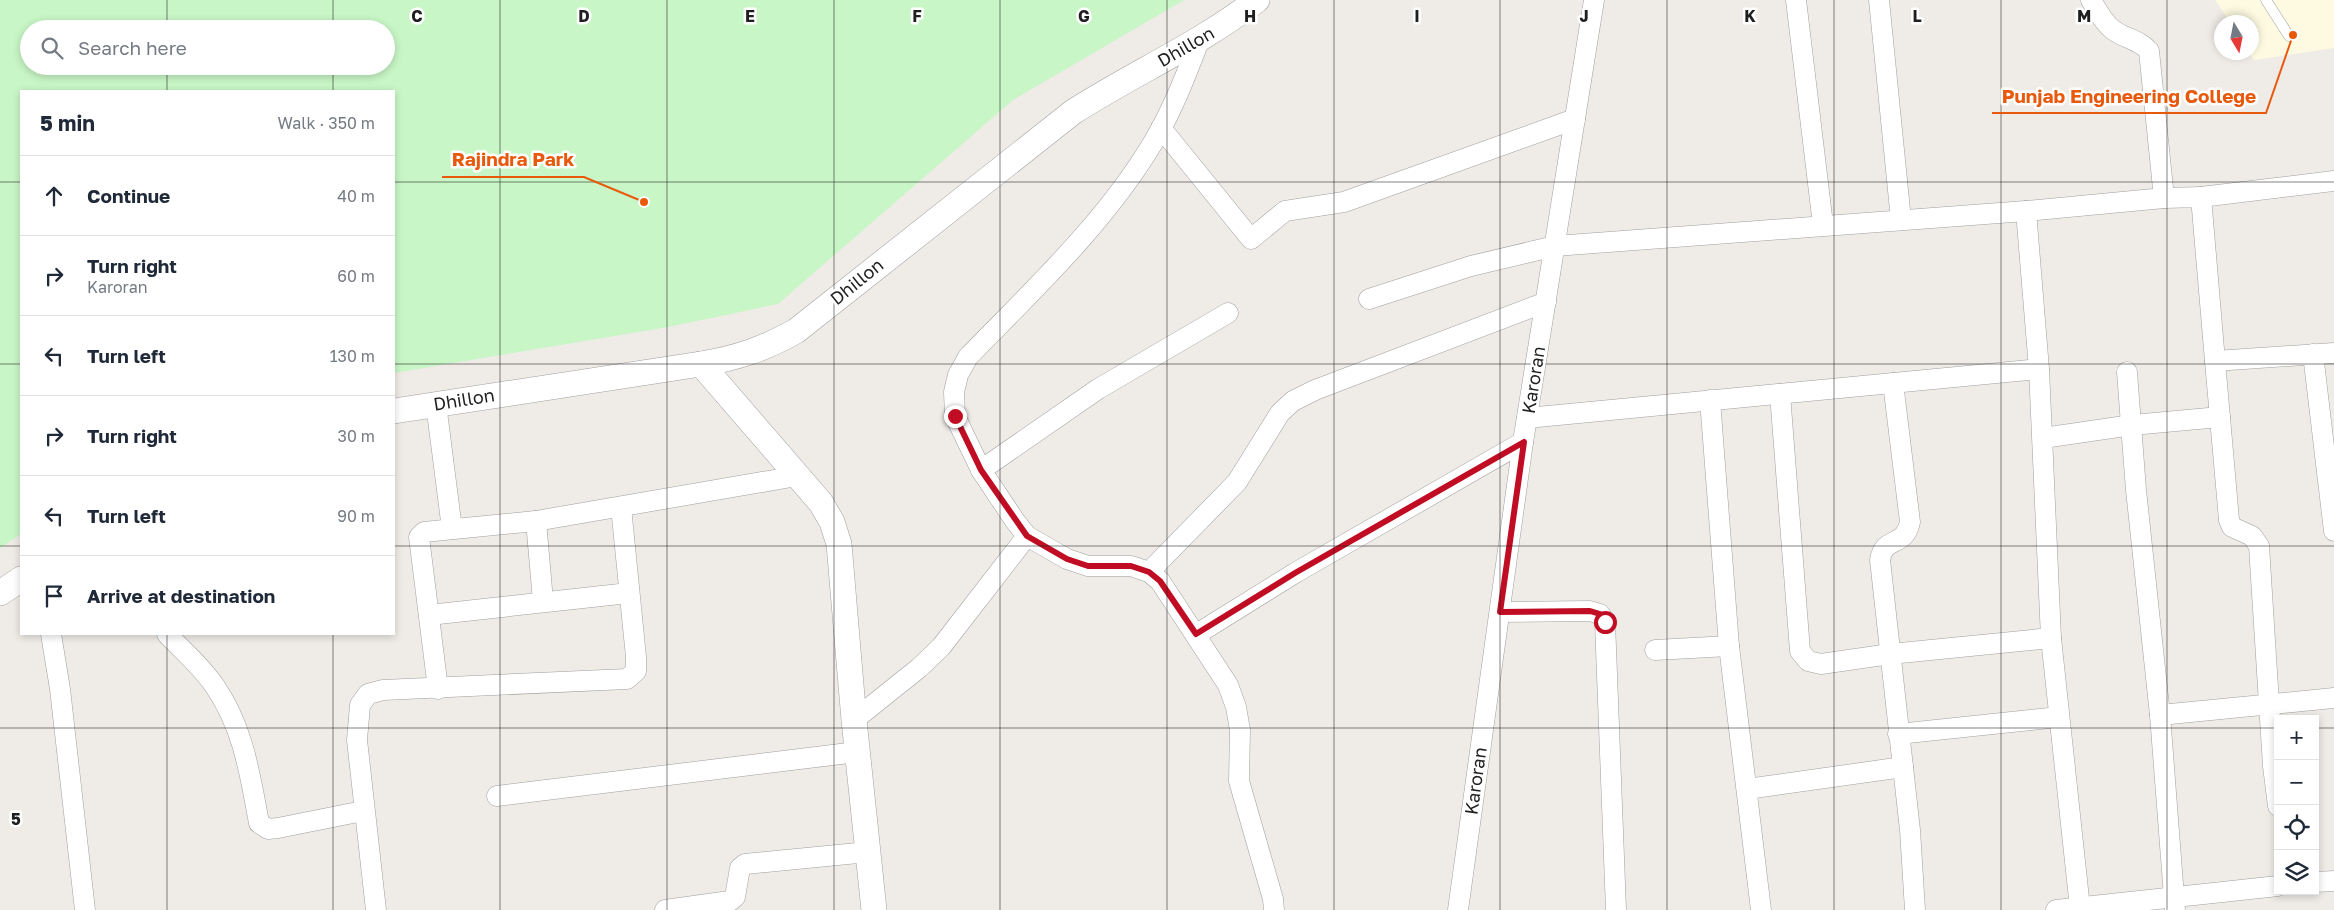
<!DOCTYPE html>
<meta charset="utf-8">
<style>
:root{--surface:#fff;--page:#f2f2f3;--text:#1f2937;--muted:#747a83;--line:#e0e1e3}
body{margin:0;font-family:"Golos Text",sans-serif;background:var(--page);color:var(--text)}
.controls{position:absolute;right:15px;bottom:15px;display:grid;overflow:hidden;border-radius:0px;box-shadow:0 2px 8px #0003}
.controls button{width:45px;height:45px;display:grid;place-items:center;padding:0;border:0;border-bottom:1px solid var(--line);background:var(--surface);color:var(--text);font:25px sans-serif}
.compass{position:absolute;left:2214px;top:15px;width:45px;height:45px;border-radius:50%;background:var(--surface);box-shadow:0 2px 8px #0003;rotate:170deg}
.stop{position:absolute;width:15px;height:15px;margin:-11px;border:4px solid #c10d23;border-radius:50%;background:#fff}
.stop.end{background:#c10d23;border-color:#fff;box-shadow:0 1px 5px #0008}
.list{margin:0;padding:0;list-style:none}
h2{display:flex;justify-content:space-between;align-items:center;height:65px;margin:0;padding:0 20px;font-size:21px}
h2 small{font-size:16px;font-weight:400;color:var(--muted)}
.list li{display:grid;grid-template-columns:32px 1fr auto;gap:15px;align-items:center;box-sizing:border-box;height:80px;padding:0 20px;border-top:1px solid var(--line)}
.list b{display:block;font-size:19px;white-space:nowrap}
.list p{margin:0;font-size:16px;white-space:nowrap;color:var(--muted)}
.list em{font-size:16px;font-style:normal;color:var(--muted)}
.icon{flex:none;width:28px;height:28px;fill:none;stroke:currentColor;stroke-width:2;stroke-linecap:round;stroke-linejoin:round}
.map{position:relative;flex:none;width:2334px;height:910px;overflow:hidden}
.search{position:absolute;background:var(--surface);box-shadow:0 2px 8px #0003;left:20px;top:20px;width:375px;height:55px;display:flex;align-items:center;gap:12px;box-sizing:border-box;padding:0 18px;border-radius:28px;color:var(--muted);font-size:19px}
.panel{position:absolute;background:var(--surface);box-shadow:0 2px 8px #0003;left:20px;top:90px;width:375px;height:545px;border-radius:0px}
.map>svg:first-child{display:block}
.education{fill:#fdfae1}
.park{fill:#c8f6c6;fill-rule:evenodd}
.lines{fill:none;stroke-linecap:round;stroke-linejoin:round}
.service-casing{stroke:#a0a0a0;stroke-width:11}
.minor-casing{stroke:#a0a0a0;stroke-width:21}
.tertiary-casing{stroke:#a0a0a0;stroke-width:26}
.service{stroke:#fff;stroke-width:10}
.minor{stroke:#fff;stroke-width:20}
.tertiary{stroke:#fff;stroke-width:25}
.route{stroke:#c10d23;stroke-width:6}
.grid{fill:none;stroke:#1f1f1f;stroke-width:1;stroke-opacity:0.55}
.labels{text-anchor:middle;stroke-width:5;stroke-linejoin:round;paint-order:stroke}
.street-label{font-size:18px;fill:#1f1f1f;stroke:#fff}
.grid-label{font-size:16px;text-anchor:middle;font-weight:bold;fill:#1f1f1f;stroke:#fff;stroke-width:5;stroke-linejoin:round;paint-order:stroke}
.leader{fill:none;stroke:#e8590c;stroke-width:2}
.callout-dot{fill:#e8590c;stroke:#fff;stroke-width:2}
.callout-label{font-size:19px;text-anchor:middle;font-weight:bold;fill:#e8590c;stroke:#fff;stroke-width:5;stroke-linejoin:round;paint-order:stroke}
</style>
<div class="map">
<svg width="2334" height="910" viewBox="0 0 2334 910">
<rect width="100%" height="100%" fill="#efebe6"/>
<polygon class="education" points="2215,0 2334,0 2334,48 2254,60 2249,53 2252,52 2252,22 2230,22"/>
<path class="park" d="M0 0H1184L1013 100 778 304 668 327 394 373V91H21V534L0 548ZM29 29H386V66H29Z"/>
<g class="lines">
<defs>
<polyline id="service" points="2266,0 2289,36"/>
<g id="minor">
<polyline points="1796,0 1823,225"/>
<polyline points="1879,0 1901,220"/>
<path d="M2091 0C2097 10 2103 22 2112 29 2124 39 2139 39 2149 51L2164 198"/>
<path d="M1199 41C1186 75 1173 109 1154 141 1106 222 1033 290 968 357L958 375 954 392 955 416 981 470 1015 521 1027 536 1067 559 1088 566H1131L1149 572 1160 581 1228 685 1236 707 1240 730 1239 781 1273 899 1274 910"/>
<polyline points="1161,128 1251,239 1285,211 1344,202 1575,119"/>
<polyline points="2201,197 2334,181"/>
<polyline points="2026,211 2039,369 2051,638 2080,908"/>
<polyline points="1369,299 1471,266 1555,246 2026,211 2164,198 2201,197 2215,361 2334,353"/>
<polyline points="2313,354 2334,531"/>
<polyline points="2215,361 2229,520 2232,527 2252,536 2259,546 2273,766 2278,806"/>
<polyline points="2127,372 2136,490 2160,715 2175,910"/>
<path d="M1893 383 1910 522C1904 549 1884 535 1880 560L1910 830 1915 910"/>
<polyline points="1780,394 1800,651 1808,661 1821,664 1890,654 2051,638"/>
<polyline points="436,404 452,529"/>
<polyline points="1527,418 2039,369"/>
<polyline points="2043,438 2132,425 2220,417"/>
<polyline points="981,470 1098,389 1228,313"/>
<polyline points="536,521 543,601"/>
<polyline points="1149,572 1237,482 1280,413 1293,401 1315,390 1546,302"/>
<polyline points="1500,612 1590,611 1600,614 1605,622 1616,910"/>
<polyline points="429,615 629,593"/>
<polyline points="51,634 60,689 85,910"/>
<path d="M167 634C182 650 201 666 214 685 243 726 250 774 259 823L268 829 278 828 363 811"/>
<polyline points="1197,634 1295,573 1523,442"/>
<polyline points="1729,646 1761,910"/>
<polyline points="1655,650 1729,646 1710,400"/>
<polyline points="438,689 419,537 424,532 536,521 797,476"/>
<polyline points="2160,715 2334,698"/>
<polyline points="854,720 919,668 941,647 1027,536"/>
<polyline points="1898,734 2059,717"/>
<polyline points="1747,789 1903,767"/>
<polyline points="497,796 857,752"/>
<polyline points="2315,882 2334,881"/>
<polyline points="376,910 357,740 360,705 368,694 383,690 627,679 636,671 636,657 621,507"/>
<polyline points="665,910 730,901 735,897 740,868 745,864 868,852"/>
<polyline points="1458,910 1523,442 1594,0"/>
<polyline points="2056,910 2278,886"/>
</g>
<g id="tertiary">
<polyline points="701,364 821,503 832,522 839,544 854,720 874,910"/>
<path d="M394 411 701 364C737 358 764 349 796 331L1073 112C1134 73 1200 44 1257 0"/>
<polyline points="0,593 21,579"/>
</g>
</defs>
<use href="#service" class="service-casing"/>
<use href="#minor" class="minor-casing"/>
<use href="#tertiary" class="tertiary-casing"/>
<use href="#service" class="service"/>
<use href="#minor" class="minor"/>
<use href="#tertiary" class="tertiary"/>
</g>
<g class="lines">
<polyline class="route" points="955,416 981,470 1027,536 1067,559 1088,566 1131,566 1149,572 1160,581 1196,634 1295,573 1524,442 1500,612 1590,611 1600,614 1605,622"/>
</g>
<path class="grid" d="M167 0V29M333 0V29M500 0V910M667 0V910M834 0V910M1000 0V910M1167 0V910M1334 0V910M1500 0V910M1667 0V910M1834 0V910M2001 0V910M2167 0V910M167 66V91M333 66V91M0 182H21M394 182H2334M0 364H21M394 364H2334M0 546H21M394 546H2334M167 634V910M333 634V910M0 728H2278M2315 728H2334"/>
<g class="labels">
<g class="street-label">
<text transform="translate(1186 47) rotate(-30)" y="6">Dhillon</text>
<text transform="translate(857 282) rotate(-39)" y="6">Dhillon</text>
<text transform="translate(1534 380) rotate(-81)" y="6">Karoran</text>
<text transform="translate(464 400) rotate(-9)" y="6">Dhillon</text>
<text transform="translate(1476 781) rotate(-82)" y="6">Karoran</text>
</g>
</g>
<g class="grid-label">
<text x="417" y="22">C</text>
<text x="584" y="22">D</text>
<text x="750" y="22">E</text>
<text x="917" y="22">F</text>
<text x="1084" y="22">G</text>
<text x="1250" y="22">H</text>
<text x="1417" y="22">I</text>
<text x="1584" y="22">J</text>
<text x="1750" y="22">K</text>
<text x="1917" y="22">L</text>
<text x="2084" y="22">M</text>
<text x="16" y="825">5</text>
</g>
<path class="leader" d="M2293 35L2266 113H1992M644 202L584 177H442"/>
<g class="callout-dot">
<circle cx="2293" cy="35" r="5"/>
<circle cx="644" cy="202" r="5"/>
</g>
<g class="callout-label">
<text x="2129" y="103">Punjab Engineering College</text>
<text x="513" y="166">Rajindra Park</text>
</g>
</svg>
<div class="controls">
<button>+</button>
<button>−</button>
<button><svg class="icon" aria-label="locate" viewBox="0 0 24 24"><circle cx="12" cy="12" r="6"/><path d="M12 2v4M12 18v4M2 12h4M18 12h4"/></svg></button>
<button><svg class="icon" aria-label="layers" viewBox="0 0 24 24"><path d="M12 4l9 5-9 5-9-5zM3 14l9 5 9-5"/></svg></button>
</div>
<svg class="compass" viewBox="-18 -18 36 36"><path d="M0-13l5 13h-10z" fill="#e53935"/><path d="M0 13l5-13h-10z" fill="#747a83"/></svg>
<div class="stop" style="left:1605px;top:622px"></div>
<div class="stop end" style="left:955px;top:416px"></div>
<div class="search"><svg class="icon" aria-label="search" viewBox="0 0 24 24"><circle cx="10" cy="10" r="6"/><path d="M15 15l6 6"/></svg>Search here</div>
<section class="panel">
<h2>5 min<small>Walk · 350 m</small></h2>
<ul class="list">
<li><svg class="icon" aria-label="ahead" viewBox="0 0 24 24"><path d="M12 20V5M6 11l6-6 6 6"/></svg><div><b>Continue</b></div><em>40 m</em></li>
<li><svg class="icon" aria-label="right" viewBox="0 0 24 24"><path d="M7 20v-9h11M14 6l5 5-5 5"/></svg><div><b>Turn right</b><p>Karoran</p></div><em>60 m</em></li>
<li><svg class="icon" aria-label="left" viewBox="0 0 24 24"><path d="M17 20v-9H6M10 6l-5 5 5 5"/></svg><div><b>Turn left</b></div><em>130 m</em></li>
<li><svg class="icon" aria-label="right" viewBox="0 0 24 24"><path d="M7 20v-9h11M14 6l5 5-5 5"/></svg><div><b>Turn right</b></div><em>30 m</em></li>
<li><svg class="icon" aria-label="left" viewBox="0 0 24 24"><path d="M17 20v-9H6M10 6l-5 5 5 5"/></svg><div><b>Turn left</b></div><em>90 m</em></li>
<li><svg class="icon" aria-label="arrive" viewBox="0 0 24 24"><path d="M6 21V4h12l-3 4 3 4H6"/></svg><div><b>Arrive at destination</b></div></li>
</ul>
</section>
</div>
